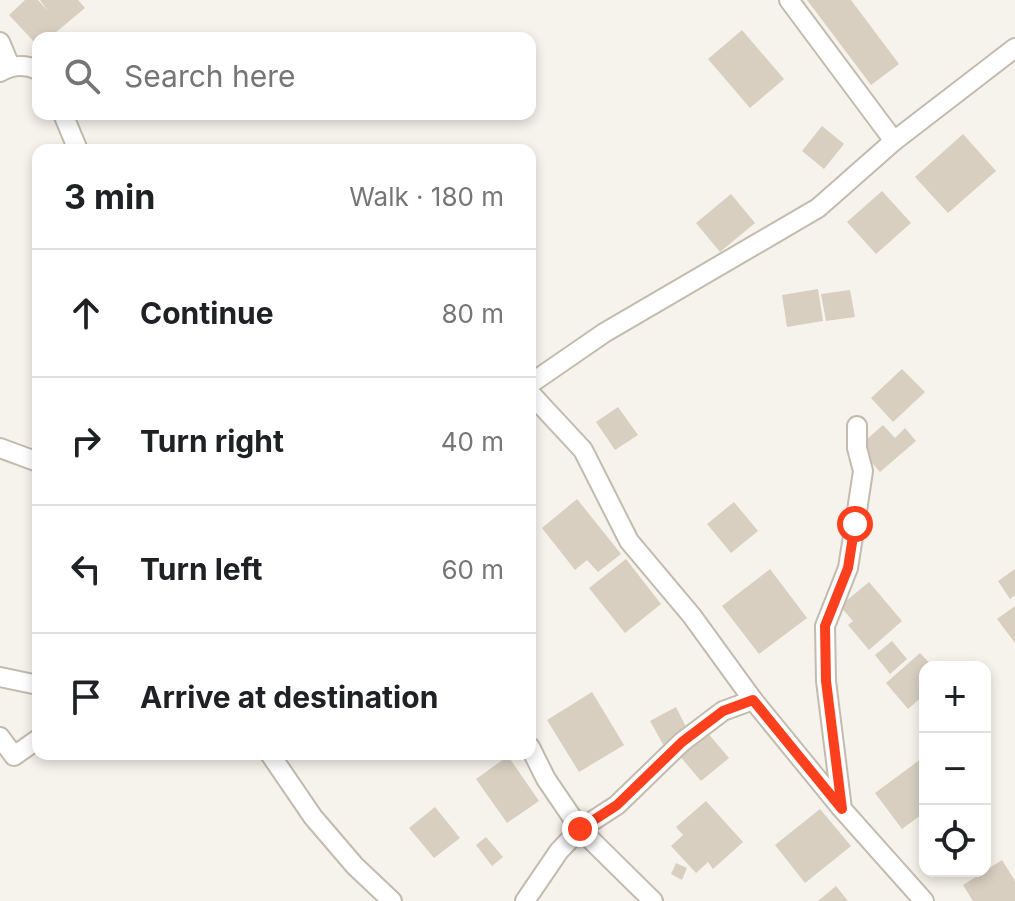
<!DOCTYPE html>
<meta charset="utf-8">
<style>
:root{--surface:#fff;--page:#f2f2f2;--text:#202124;--muted:#757577;--line:#e0e0e0}
body{margin:0;font-family:Inter,sans-serif;background:var(--page);color:var(--text)}
.controls{position:absolute;right:24px;bottom:24px;display:grid;overflow:hidden;border-radius:16px;box-shadow:0 4px 12px #0003}
.controls button{width:72px;height:72px;display:grid;place-items:center;padding:0;border:0;border-bottom:2px solid var(--line);background:var(--surface);color:var(--text);font:40px sans-serif}
.stop{position:absolute;width:24px;height:24px;margin:-18px;border:6px solid #fc3f1d;border-radius:50%;background:#fff}
.stop.end{background:#fc3f1d;border-color:#fff;box-shadow:0 2px 8px #0008}
.list{margin:0;padding:0;list-style:none}
h2{display:flex;justify-content:space-between;align-items:center;height:104px;margin:0;padding:0 32px;font-size:34px}
h2 small{font-size:26px;font-weight:400;color:var(--muted)}
.list li{display:grid;grid-template-columns:52px 1fr auto;gap:24px;align-items:center;box-sizing:border-box;height:128px;padding:0 32px;border-top:2px solid var(--line)}
.list b{display:block;font-size:30px;white-space:nowrap}
.list em{font-size:26px;font-style:normal;color:var(--muted)}
.icon{flex:none;width:44px;height:44px;fill:none;stroke:currentColor;stroke-width:2;stroke-linecap:round;stroke-linejoin:round}
.map{position:relative;flex:none;width:1015px;height:901px;overflow:hidden}
.search{position:absolute;background:var(--surface);box-shadow:0 4px 12px #0003;left:32px;top:32px;width:504px;height:88px;display:flex;align-items:center;gap:20px;box-sizing:border-box;padding:0 28px;border-radius:16px;color:var(--muted);font-size:30px}
.panel{position:absolute;background:var(--surface);box-shadow:0 4px 12px #0003;left:32px;top:144px;width:504px;height:616px;border-radius:16px}
.map>svg:first-child{display:block}
.building{fill:#d8cfc1}
.lines{fill:none;stroke-linecap:round;stroke-linejoin:round}
.minor-casing{stroke:#c2bbae;stroke-width:22}
.minor{stroke:#fff;stroke-width:18}
.route{stroke:#fc3f1d;stroke-width:10}
</style>
<div class="map">
<svg width="1015" height="901" viewBox="0 0 1015 901">
<rect width="100%" height="100%" fill="#f6f3ec"/>
<g class="building">
<polygon points="25,0 38,0 48,11 40,0 78,0 85,8 49,38 38,38 38,46 9,15"/>
<polygon points="807,0 851,0 899,64 871,85"/>
<polygon points="742,30 784,79 750,108 708,59"/>
<polygon points="822,126 844,144 824,169 802,151"/>
<polygon points="963,134 996,171 948,213 915,177"/>
<polygon points="882,191 911,223 876,254 847,222"/>
<polygon points="731,194 755,223 720,252 696,223"/>
<polygon points="818,289 823,321 787,327 782,295"/>
<polygon points="850,290 855,317 826,321 821,294"/>
<polygon points="902,369 925,392 893,422 871,398"/>
<polygon points="618,407 638,435 615,450 596,422"/>
<polygon points="883,425 895,438 905,428 916,441 880,472 858,447"/>
<polygon points="577,499 621,554 598,572 587,560 575,570 542,528"/>
<polygon points="734,502 758,531 731,553 707,524"/>
<polygon points="626,559 661,604 625,633 589,588"/>
<polygon points="770,569 807,618 759,654 722,606"/>
<polygon points="1015,569 1015,595 1010,599 998,581"/>
<polygon points="869,582 902,621 869,650 848,625 853,621 840,606"/>
<polygon points="1015,606 1015,643 997,619"/>
<polygon points="892,641 907,659 890,674 875,655"/>
<polygon points="920,653 933,667 925,667 925,694 908,709 886,683"/>
<polygon points="592,692 624,745 579,772 547,720"/>
<polygon points="676,707 689,733 664,746 650,721"/>
<polygon points="706,731 729,758 701,781 678,754"/>
<polygon points="508,756 539,801 507,823 476,779"/>
<polygon points="925,756 925,812 902,829 875,793"/>
<polygon points="706,801 743,842 713,869 708,862 696,873 671,846 683,835 676,827"/>
<polygon points="435,807 460,838 434,858 409,828"/>
<polygon points="820,809 851,846 805,883 775,845"/>
<polygon points="486,837 503,857 492,866 476,845"/>
<polygon points="1002,860 1015,881 1015,901 973,901 963,885"/>
<polygon points="676,863 687,868 682,880 671,874"/>
<polygon points="836,886 848,901 818,901"/>
</g>
<g class="lines">
<defs>
<g id="minor">
<polyline points="789,0 894,141"/>
<polyline points="0,42 10,66"/>
<path d="M0 72C12 65 25 64 38 70"/>
<polyline points="63,114 78,150"/>
<polyline points="530,384 604,333 818,208 894,141 1015,48"/>
<polyline points="530,393 583,450 629,541 692,616 753,700 842,809"/>
<polyline points="857,426 857,448 863,471 855,524 848,568 825,626 826,681 842,809 924,901"/>
<polyline points="0,448 38,462"/>
<polyline points="0,677 38,685"/>
<polyline points="0,737 14,756 38,739"/>
<polyline points="530,747 546,779 580,829 653,901"/>
<polyline points="270,754 313,817 355,866 392,901"/>
<polyline points="525,901 559,851 580,829 617,805 682,742 723,711 753,700"/>
</g>
</defs>
<use href="#minor" class="minor-casing"/>
<use href="#minor" class="minor"/>
</g>
<g class="lines">
<polyline class="route" points="580,829 617,805 682,742 723,711 753,700 842,809 826,681 825,626 848,568 855,524"/>
</g>
</svg>
<div class="controls">
<button>+</button>
<button>−</button>
<button><svg class="icon" aria-label="locate" viewBox="0 0 24 24"><circle cx="12" cy="12" r="6"/><path d="M12 2v4M12 18v4M2 12h4M18 12h4"/></svg></button>
</div>
<div class="stop" style="left:855px;top:524px"></div>
<div class="stop end" style="left:580px;top:829px"></div>
<div class="search"><svg class="icon" aria-label="search" viewBox="0 0 24 24"><circle cx="10" cy="10" r="6"/><path d="M15 15l6 6"/></svg>Search here</div>
<section class="panel">
<h2>3 min<small>Walk · 180 m</small></h2>
<ul class="list">
<li><svg class="icon" aria-label="ahead" viewBox="0 0 24 24"><path d="M12 20V5M6 11l6-6 6 6"/></svg><div><b>Continue</b></div><em>80 m</em></li>
<li><svg class="icon" aria-label="right" viewBox="0 0 24 24"><path d="M7 20v-9h11M14 6l5 5-5 5"/></svg><div><b>Turn right</b></div><em>40 m</em></li>
<li><svg class="icon" aria-label="left" viewBox="0 0 24 24"><path d="M17 20v-9H6M10 6l-5 5 5 5"/></svg><div><b>Turn left</b></div><em>60 m</em></li>
<li><svg class="icon" aria-label="arrive" viewBox="0 0 24 24"><path d="M6 21V4h12l-3 4 3 4H6"/></svg><div><b>Arrive at destination</b></div></li>
</ul>
</section>
</div>
